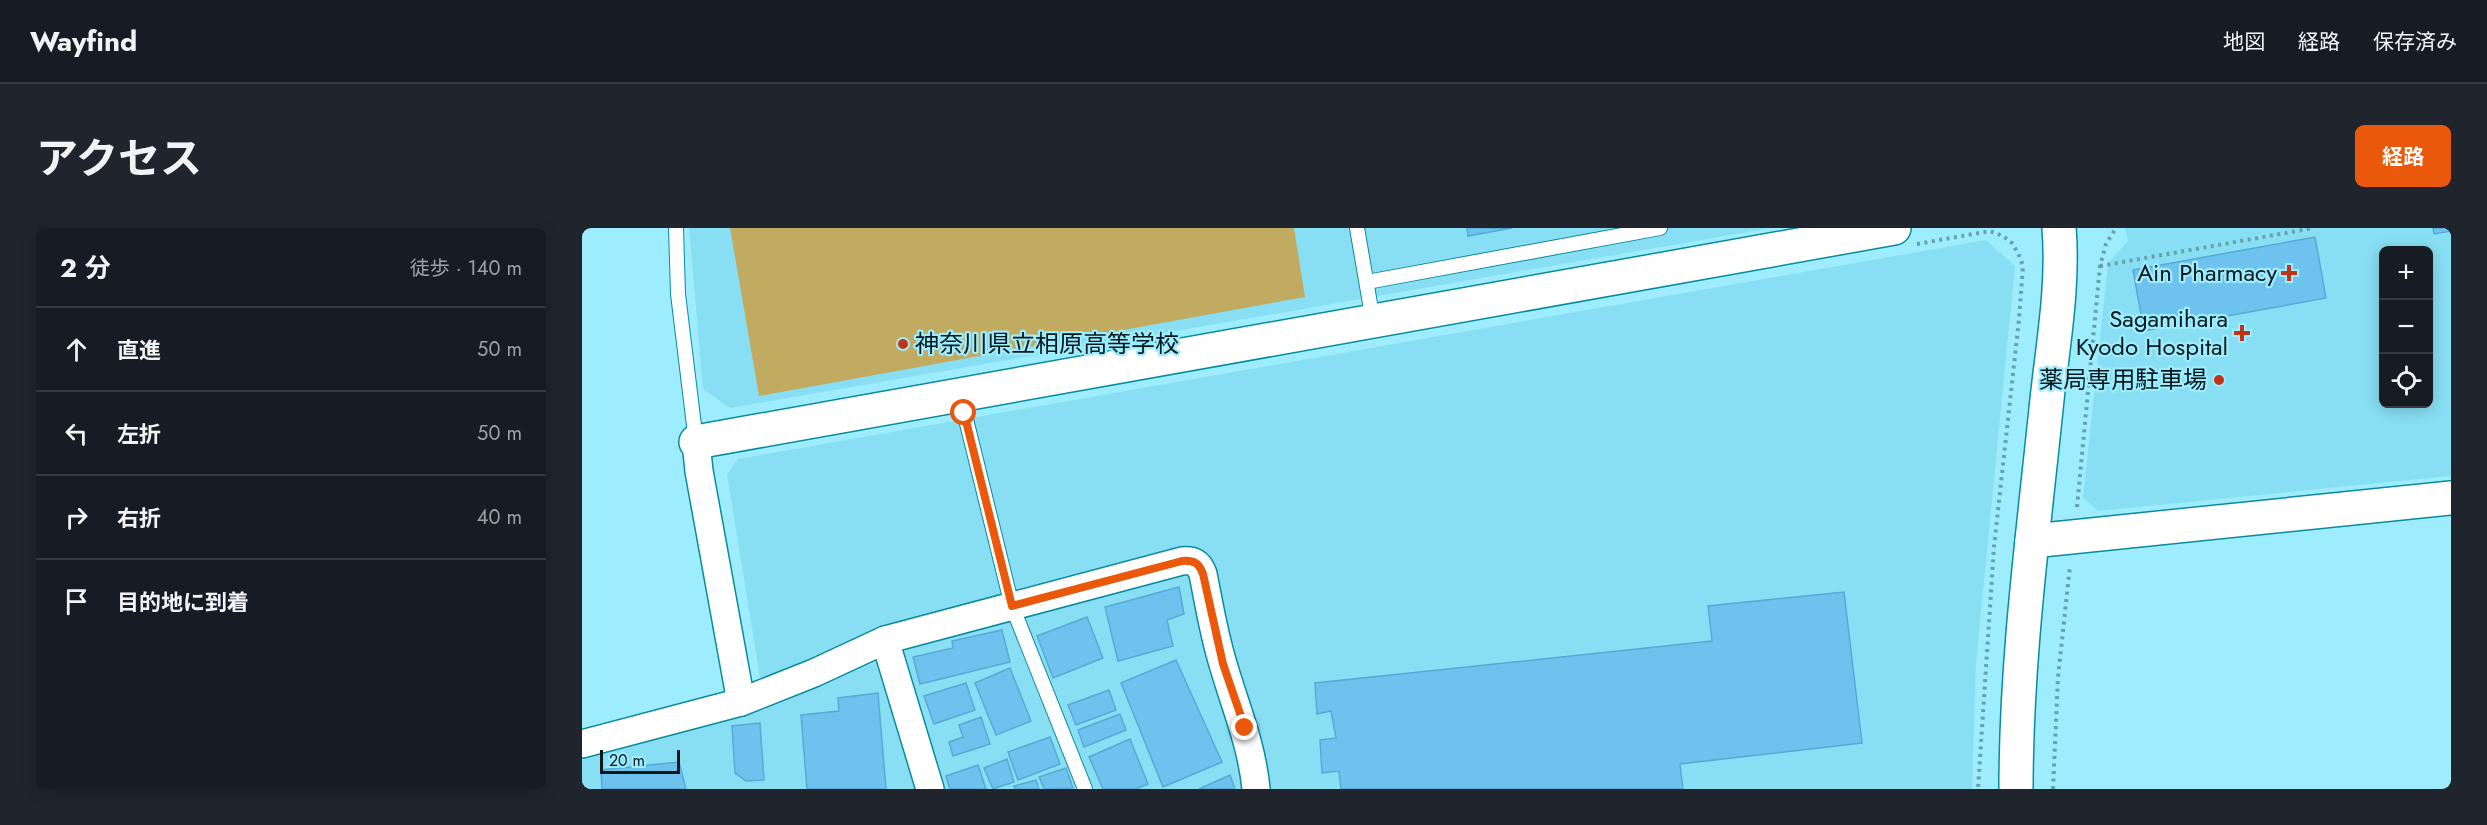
<!DOCTYPE html>
<html lang="ja">
<meta charset="utf-8">
<style>
:root{--surface:#171b24;--page:#20242c;--text:#f1f3f6;--muted:#9ea1a6;--line:#363941;--accent:#ea580c}
body{margin:0;font-family:Jost,"Noto Sans JP",sans-serif;background:var(--page);color:var(--text)}
.controls{position:absolute;right:18px;top:18px;display:grid;overflow:hidden;border-radius:9px;box-shadow:0 3px 15px #0003}
.controls button{width:54px;height:54px;display:grid;place-items:center;padding:0;border:0;border-bottom:2px solid var(--line);background:var(--surface);color:var(--text);font:30px sans-serif}
.scale{position:absolute;left:18px;bottom:15px;width:80px;box-sizing:border-box;padding-left:6px;border:3px solid #02181d;border-top:0;font-size:16px;line-height:21px;white-space:nowrap;color:#02181d;-webkit-text-stroke:4px #9dedfe;paint-order:stroke}
.stop{position:absolute;width:18px;height:18px;margin:-14px;border:4px solid #ea580c;border-radius:50%;background:#fff}
.stop.end{background:#ea580c;border-color:#fff;box-shadow:0 2px 6px #0008}
.list{margin:0;padding:0;list-style:none}
h2{display:flex;justify-content:space-between;align-items:center;height:78px;margin:0;padding:0 24px;font-size:26px}
h2 small{font-size:20px;font-weight:400;color:var(--muted)}
.list li{display:grid;grid-template-columns:39px 1fr auto;gap:18px;align-items:center;box-sizing:border-box;height:84px;padding:0 24px;border-top:2px solid var(--line)}
.list b{display:block;font-size:22px;white-space:nowrap}
.list em{font-size:20px;font-style:normal;color:var(--muted)}
.icon{flex:none;width:33px;height:33px;fill:none;stroke:currentColor;stroke-width:2;stroke-linecap:round;stroke-linejoin:round}
.map{position:relative;flex:none;width:1869px;height:561px;overflow:hidden;border-radius:9px}
header{display:flex;align-items:center;gap:36px;box-sizing:border-box;height:84px;padding:0 30px;background:var(--surface);border-bottom:2px solid var(--line)}
header strong{font-size:28px}
nav{display:flex;gap:33px;margin-inline-start:auto;font-size:21px}
.intro{display:flex;align-items:center;justify-content:space-between;box-sizing:border-box;height:144px;padding:0 36px}
h1{margin:0;font-size:42px}
.button{padding:15px 27px;border-radius:9px;background:var(--accent);color:#fff;font-size:21px;font-weight:700}
main{display:flex;gap:36px;padding:0 36px}
aside{flex:1;background:var(--surface);border-radius:9px;box-shadow:0 3px 15px #0003}
.map>svg:first-child{display:block}
.built{fill:#88dff3;fill-rule:evenodd}
.green{fill:#c1ab61}
.building{fill:#6ec2ee;stroke:#58aad5;stroke-width:1.5}
.lines{fill:none;stroke-linecap:round;stroke-linejoin:round}
.lane-casing{stroke:#078ba0;stroke-width:16}
.street-casing{stroke:#078ba0;stroke-width:30}
.secondary-casing{stroke:#078ba0;stroke-width:36}
.path{stroke:#66a1ae;stroke-width:4;stroke-dasharray:3 4.5;stroke-linecap:butt}
.lane{stroke:#fff;stroke-width:14}
.street{stroke:#fff;stroke-width:27}
.secondary{stroke:#fff;stroke-width:33}
.route{stroke:#ea580c;stroke-width:8}
.poi-dot{fill:#bf3416;stroke:#9dedfe;stroke-width:2}
.labels{text-anchor:middle;stroke-width:4.5;stroke-linejoin:round;paint-order:stroke}
.poi-label{font-size:24px;fill:#02181d;stroke:#9dedfe;text-anchor:end}
</style>
<header>
<strong>Wayfind</strong>
<nav><a>地図</a><a>経路</a><a>保存済み</a></nav>
</header>
<div class="intro"><h1>アクセス</h1><a class="button">経路</a></div>
<main>
<aside>
<h2>2 分<small>徒歩 · 140 m</small></h2>
<ul class="list">
<li><svg class="icon" aria-label="ahead" viewBox="0 0 24 24"><path d="M12 20V5M6 11l6-6 6 6"/></svg><div><b>直進</b></div><em>50 m</em></li>
<li><svg class="icon" aria-label="left" viewBox="0 0 24 24"><path d="M17 20v-9H6M10 6l-5 5 5 5"/></svg><div><b>左折</b></div><em>50 m</em></li>
<li><svg class="icon" aria-label="right" viewBox="0 0 24 24"><path d="M7 20v-9h11M14 6l5 5-5 5"/></svg><div><b>右折</b></div><em>40 m</em></li>
<li><svg class="icon" aria-label="arrive" viewBox="0 0 24 24"><path d="M6 21V4h12l-3 4 3 4H6"/></svg><div><b>目的地に到着</b></div></li>
</ul>
</aside>
<div class="map">
<svg width="1869" height="561" viewBox="0 0 1869 561">
<rect width="100%" height="100%" fill="#9dedfe"/>
<g class="built">
<polygon points="107,0 1189,0 148,180 121,161"/>
<path d="M1543 0H1869V248L1516 283 1501 270 1526 35 1546 13ZM1802 22H1846V176H1802Z"/>
<polygon points="1404,12 1433,38 1394,435 1390,561 0,561 0,532 183,481 145,246 156,231"/>
</g>
<polygon class="green" points="148,0 712,0 723,69 177,168"/>
<g class="building">
<polygon points="885,0 930,0 886,8"/>
<polygon points="1851,0 1869,0 1869,3 1852,6"/>
<polygon points="1733,9 1744,70 1562,103 1551,42"/>
<polygon points="597,359 602,386 585,392 591,418 536,433 523,379"/>
<polygon points="1262,364 1280,515 1098,536 1101,561 759,561 757,543 740,545 738,512 754,510 749,483 735,486 733,455 1130,413 1126,378"/>
<polygon points="505,389 521,430 471,450 455,408"/>
<polygon points="420,402 428,434 338,456 331,429 371,420 370,413"/>
<polygon points="594,432 640,534 581,559 539,455"/>
<polygon points="428,440 449,493 414,507 393,455"/>
<polygon points="384,455 393,482 352,496 342,468"/>
<polygon points="527,462 534,482 494,497 486,477"/>
<polygon points="296,465 304,561 225,561 219,487 257,483 256,470"/>
<polygon points="538,486 544,502 502,519 496,502"/>
<polygon points="399,489 408,516 371,528 367,514 381,509 377,497"/>
<polygon points="178,495 182,552 164,553 153,545 150,498"/>
<polygon points="468,509 478,536 436,552 426,524"/>
<polygon points="548,511 566,556 554,561 521,561 507,529"/>
<polygon points="425,531 432,554 411,561 402,540"/>
<polygon points="97,534 104,561 20,561 19,542"/>
<polygon points="396,537 404,561 368,561 364,548"/>
<polygon points="484,540 491,560 462,561 457,549"/>
<polygon points="648,547 653,561 617,561"/>
<polygon points="454,552 457,561 433,561 432,558"/>
</g>
<g class="lines">
<defs>
<g id="lane">
<polyline points="94,0 96,66 114,214"/>
<polyline points="775,0 791,93"/>
<polyline points="785,54 1078,0"/>
<polyline points="378,167 430,378 503,561"/>
</g>
<g id="street">
<polyline points="114,214 117,243 159,474"/>
<polyline points="303,412 348,561"/>
<path d="M0 516 159 474 232 445 303 412 600 333C612 332 617 335 621 346 627 376 632 407 641 436 653 478 670 517 674 561"/>
</g>
<g id="secondary">
<polyline points="114,214 1312,0"/>
<polyline points="1450,313 1869,270"/>
<path d="M1434 561C1434 434 1451 307 1464 181 1470 121 1482 60 1477 0"/>
</g>
</defs>
<use href="#lane" class="lane-casing"/>
<use href="#street" class="street-casing"/>
<use href="#secondary" class="secondary-casing"/>
<g class="path">
<polyline points="1335,16 1408,3 1421,8 1430,15 1436,25 1441,38 1437,91 1412,319 1396,561"/>
<polyline points="1518,38 1732,0"/>
<polyline points="1495,279 1518,38 1524,16 1534,0"/>
<polyline points="1471,561 1476,449 1488,338"/>
</g>
<use href="#lane" class="lane"/>
<use href="#street" class="street"/>
<use href="#secondary" class="secondary"/>
</g>
<g class="lines">
<path class="route" d="M382 185 430 378 600 333C612 332 617 335 621 346L641 436 663 500"/>
</g>
<g class="poi-dot">
<path d="M1704 36h6v6h6v6h-6v6h-6v-6h-6v-6h6z"/>
<path d="M1657 96h6v6h6v6h-6v6h-6v-6h-6v-6h6z"/>
<circle cx="321" cy="116" r="6"/>
<circle cx="1637" cy="152" r="6"/>
</g>
<g class="labels">
<g class="poi-label">
<text x="1695" y="53">Ain Pharmacy</text>
<text x="1646" y="99">Sagamihara<tspan x="1646" dy="28">Kyodo Hospital</tspan></text>
<text x="333" y="124" text-anchor="start">神奈川県立相原高等学校</text>
<text x="1625" y="160">薬局専用駐車場</text>
</g>
</g>
</svg>
<div class="controls">
<button>+</button>
<button>−</button>
<button><svg class="icon" aria-label="locate" viewBox="0 0 24 24"><circle cx="12" cy="12" r="6"/><path d="M12 2v4M12 18v4M2 12h4M18 12h4"/></svg></button>
</div>
<div class="scale">20 m</div>
<div class="stop" style="left:382px;top:185px"></div>
<div class="stop end" style="left:663px;top:500px"></div>
</div>
</main>
